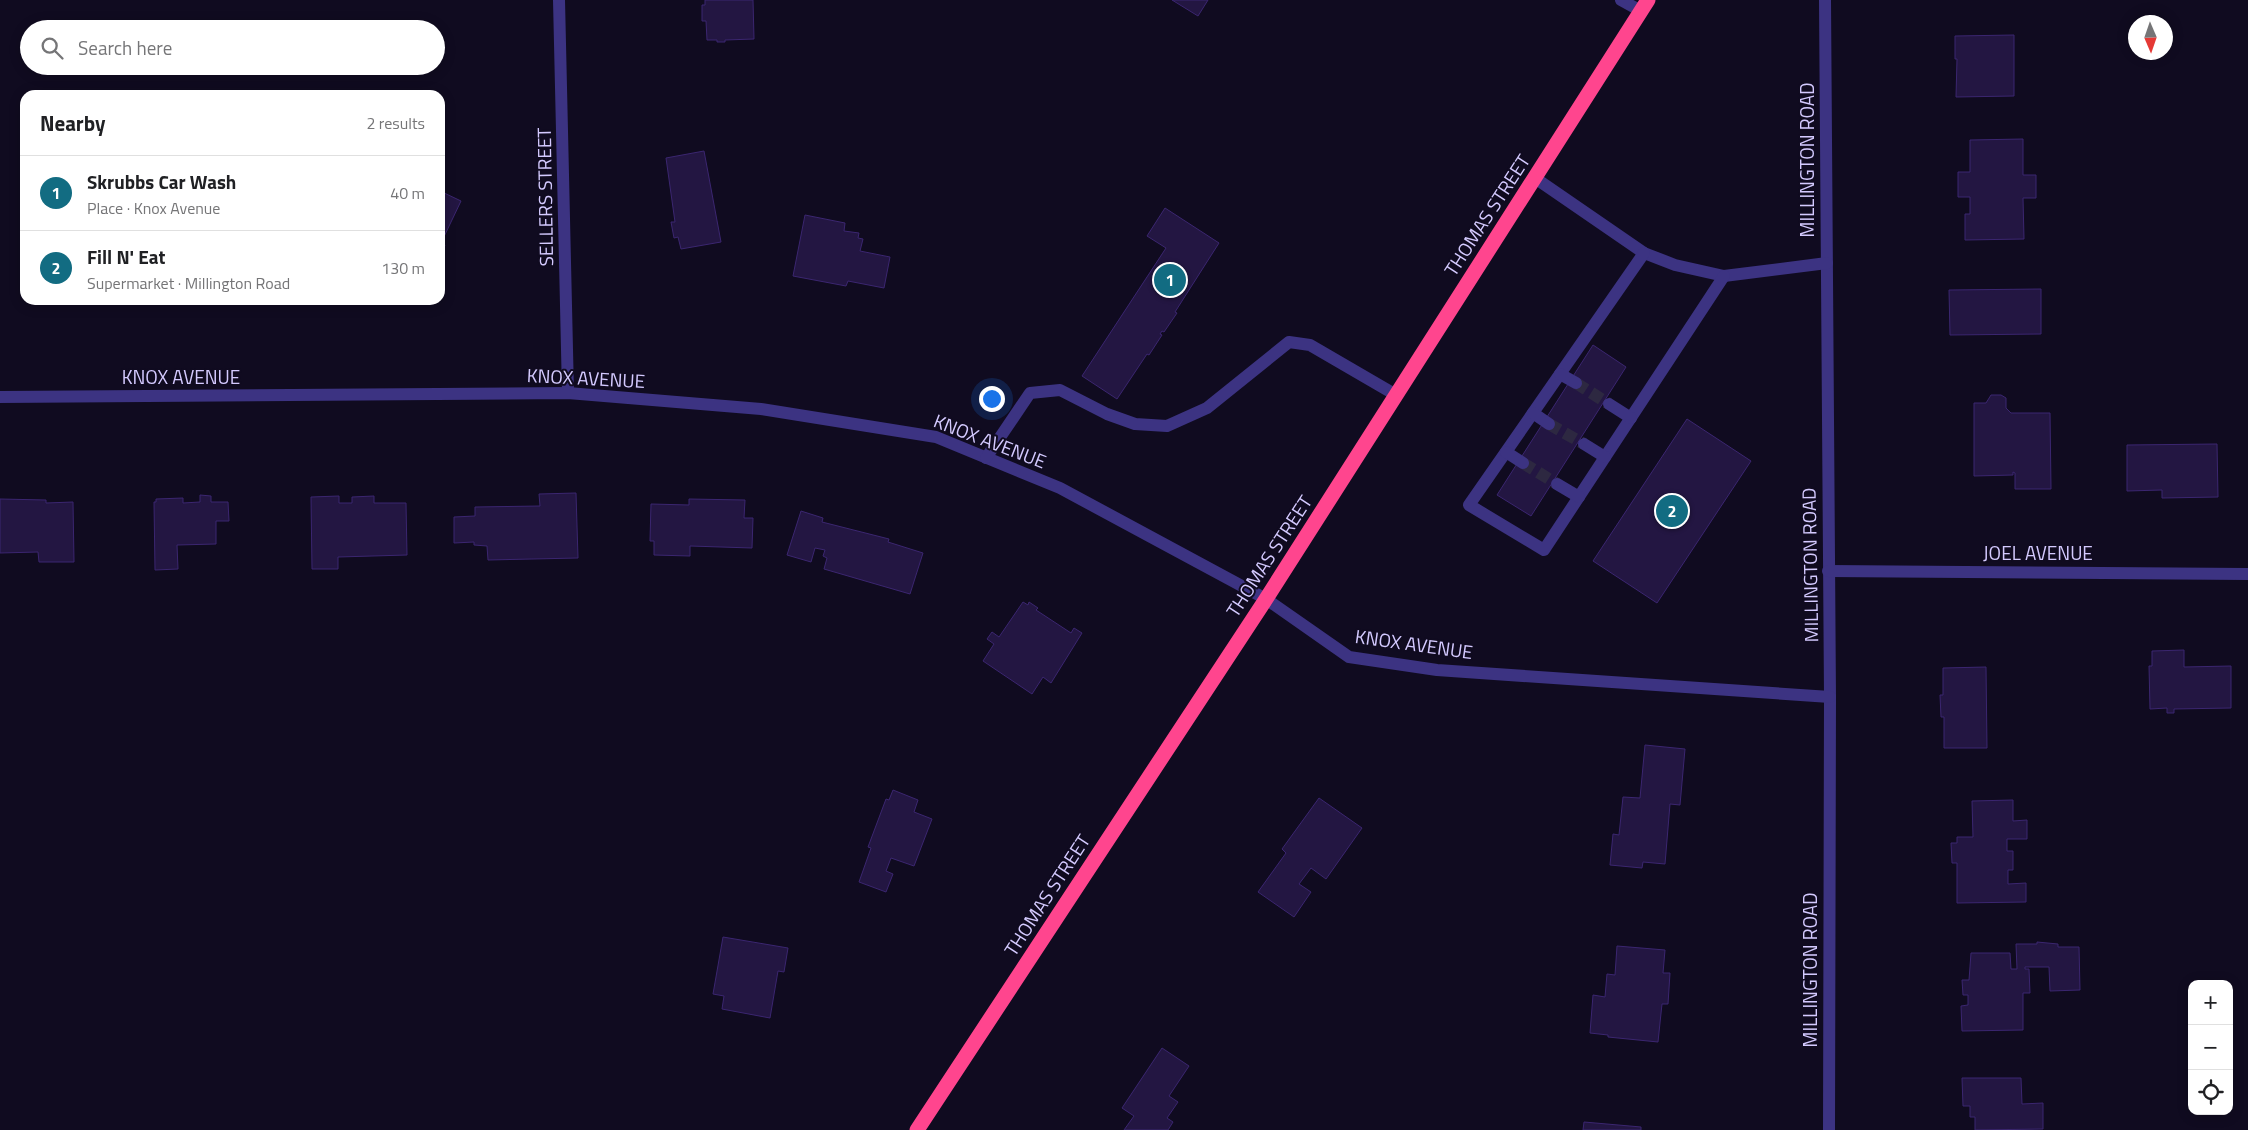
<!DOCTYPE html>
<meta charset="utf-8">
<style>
:root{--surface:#fff;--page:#f2f2f2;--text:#202124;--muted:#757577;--line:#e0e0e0;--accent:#126c82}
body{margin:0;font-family:"Titillium Web",sans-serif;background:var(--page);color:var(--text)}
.controls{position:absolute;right:15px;bottom:15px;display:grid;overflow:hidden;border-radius:10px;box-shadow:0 2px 12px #0003}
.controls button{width:45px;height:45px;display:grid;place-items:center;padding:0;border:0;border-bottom:1px solid var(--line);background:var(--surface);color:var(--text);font:25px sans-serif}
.compass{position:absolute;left:2128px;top:15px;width:45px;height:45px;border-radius:50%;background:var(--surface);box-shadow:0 2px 12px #0003;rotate:178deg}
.you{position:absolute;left:991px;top:398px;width:18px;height:18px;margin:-12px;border:4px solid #fff;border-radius:50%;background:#1a73e8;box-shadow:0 0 0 8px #1a73e833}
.badge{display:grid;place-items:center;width:32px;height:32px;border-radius:50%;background:var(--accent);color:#fff;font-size:16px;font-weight:700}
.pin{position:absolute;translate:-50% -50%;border:2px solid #fff;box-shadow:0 1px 5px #0006}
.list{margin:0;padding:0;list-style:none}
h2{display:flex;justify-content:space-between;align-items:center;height:65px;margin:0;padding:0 20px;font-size:21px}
h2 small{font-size:16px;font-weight:400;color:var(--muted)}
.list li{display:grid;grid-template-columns:32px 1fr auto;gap:15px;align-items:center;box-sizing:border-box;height:75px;padding:0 20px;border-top:1px solid var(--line)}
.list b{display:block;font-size:19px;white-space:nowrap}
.list p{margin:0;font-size:16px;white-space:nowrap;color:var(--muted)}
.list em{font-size:16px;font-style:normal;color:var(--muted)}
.icon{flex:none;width:28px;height:28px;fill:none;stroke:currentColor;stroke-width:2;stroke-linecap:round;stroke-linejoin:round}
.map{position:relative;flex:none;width:2248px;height:1130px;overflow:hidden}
.search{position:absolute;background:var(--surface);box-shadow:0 2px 12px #0003;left:20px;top:20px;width:425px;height:55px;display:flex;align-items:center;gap:12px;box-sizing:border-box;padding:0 18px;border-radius:28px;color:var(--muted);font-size:19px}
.panel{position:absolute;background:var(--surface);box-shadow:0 2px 12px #0003;left:20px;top:90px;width:425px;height:215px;border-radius:15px}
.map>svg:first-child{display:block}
.building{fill:#231642;stroke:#3b2670}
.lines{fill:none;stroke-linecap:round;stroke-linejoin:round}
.minor-tunnel{stroke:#2d2841;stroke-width:12;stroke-dasharray:12 6;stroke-linecap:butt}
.minor{stroke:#3c3382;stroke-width:12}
.highway{stroke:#ff458e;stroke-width:15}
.labels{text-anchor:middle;stroke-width:4;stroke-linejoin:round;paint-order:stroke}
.street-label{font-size:19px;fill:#d4caff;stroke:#100b20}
</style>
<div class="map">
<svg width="2248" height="1130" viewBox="0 0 2248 1130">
<rect width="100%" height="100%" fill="#100b20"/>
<g class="building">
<polygon points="705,0 753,0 754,39 725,40 725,42 717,42 717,40 707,40 706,21 702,21 702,5 705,5"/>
<polygon points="1172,0 1208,0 1198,16"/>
<polygon points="2014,35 2014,96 1956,97 1957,59 1955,59 1955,36"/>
<polygon points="2023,139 2023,175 2036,175 2036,198 2023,198 2024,239 1965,240 1965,214 1970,214 1970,197 1958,197 1958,172 1970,172 1970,140"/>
<polygon points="704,151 721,242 681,249 678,237 674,238 671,222 675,222 666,158"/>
<polygon points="440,191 461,201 441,243 445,245 440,255"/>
<polygon points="1165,208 1219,243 1175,312 1177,313 1164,332 1162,331 1160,334 1162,335 1149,355 1147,354 1117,399 1082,376 1166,248 1147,236"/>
<polygon points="805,215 845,223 844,231 859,233 858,238 863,239 860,251 890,257 884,288 848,281 846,286 793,276"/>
<polygon points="2041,289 2041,334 1950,335 1949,290"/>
<polygon points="1593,345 1626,367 1531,516 1497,495"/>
<polygon points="1991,395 2001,395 2006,398 2006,408 2011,413 2050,413 2051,489 2015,489 2015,473 2013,472 2013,475 1974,476 1974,403 1986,403"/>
<polygon points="1687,419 1751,461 1657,603 1593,561"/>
<polygon points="2217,444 2218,497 2162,498 2162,490 2127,491 2127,445"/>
<polygon points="576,493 578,558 488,560 487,546 474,545 474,542 454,543 454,517 475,516 475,507 540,506 539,494"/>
<polygon points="200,495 211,496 211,502 228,502 229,521 216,521 216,544 177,545 178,569 155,570 154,502 156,502 156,499 183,498 183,503 200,502"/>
<polygon points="339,496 339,503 352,503 352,497 374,496 374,503 406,503 407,555 338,557 338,569 312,569 311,497"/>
<polygon points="0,499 46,500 46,503 73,502 74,562 39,562 38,552 0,553"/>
<polygon points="689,499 745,500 744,518 753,518 752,548 690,546 690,556 654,555 654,541 650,541 651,504 689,505"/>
<polygon points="801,511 823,518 822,522 889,539 888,542 923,553 910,594 824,569 827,558 823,556 825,550 815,548 811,562 787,555"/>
<polygon points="1023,602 1028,605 1029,602 1038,608 1036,610 1071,633 1074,628 1082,633 1051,683 1043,677 1032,694 983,661 994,644 987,639 992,632 999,637"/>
<polygon points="2184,650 2184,667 2231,666 2231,708 2174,709 2174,713 2167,713 2167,708 2150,709 2149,666 2152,666 2152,651"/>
<polygon points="1986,667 1987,748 1944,748 1944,717 1941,717 1940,695 1943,695 1943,668"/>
<polygon points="1645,745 1685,749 1680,805 1670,804 1665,864 1643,862 1642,868 1610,865 1613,834 1619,835 1623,797 1640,798"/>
<polygon points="893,790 918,800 914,812 932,819 914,866 891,858 886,871 893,874 886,892 859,882 871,848 868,847 886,799 889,800"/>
<polygon points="1319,798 1362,828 1326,879 1311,868 1299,884 1311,892 1294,917 1258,892 1286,853 1282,849"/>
<polygon points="2013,800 2013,821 2027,820 2027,839 2007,839 2007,851 2013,851 2013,870 2008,870 2008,884 2026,883 2026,902 1957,903 1957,863 1952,863 1951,843 1957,843 1957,837 1973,837 1972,801"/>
<polygon points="723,937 788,948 784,972 778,971 770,1018 722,1009 724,996 713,994"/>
<polygon points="2037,942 2058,944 2058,947 2079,947 2080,990 2050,991 2049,967 2025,967 2025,969 2029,969 2030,993 2023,993 2023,1030 1962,1031 1961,1006 1968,1005 1968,995 1963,995 1962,980 1969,980 1971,953 2010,953 2011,969 2017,969 2016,944 2037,944"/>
<polygon points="1617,946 1665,950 1663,973 1670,973 1668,1004 1662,1004 1658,1042 1608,1037 1608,1035 1590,1033 1593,995 1605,997 1607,974 1615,975"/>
<polygon points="1162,1048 1189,1066 1169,1096 1178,1102 1167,1118 1173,1122 1168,1130 1124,1130 1134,1116 1122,1108"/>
<polygon points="1962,1078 2021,1078 2022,1104 2043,1103 2043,1129 1975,1130 1975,1117 1970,1117 1970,1106 1963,1106"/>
<polygon points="1584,1122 1641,1127 1641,1130 1583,1130"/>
</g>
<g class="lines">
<g class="minor-tunnel">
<polyline points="1576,383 1609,404"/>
<polyline points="1549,424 1584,444"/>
<polyline points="1523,463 1557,484"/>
</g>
<g class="minor">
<polyline points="559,0 568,393"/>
<polyline points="1621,0 1641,11"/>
<polyline points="1825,0 1830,697 1829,1130"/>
<polyline points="1535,178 1644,253 1675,265 1724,276 1827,263"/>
<polyline points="1644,253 1469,505 1544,550 1724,276"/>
<polyline points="1560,374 1576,383"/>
<polyline points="0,397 568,393 761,409 936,437 1060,488 1266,599 1349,657 1437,670 1830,697"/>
<polyline points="1609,404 1631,418"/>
<polyline points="1533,413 1549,424"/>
<polyline points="1584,444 1605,457"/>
<polyline points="1506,452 1523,463"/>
<polyline points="986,458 1030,393 1060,390 1107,414 1135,424 1167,426 1207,408 1289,342 1310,345 1396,395"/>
<polyline points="1557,484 1579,497"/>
<polyline points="1828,571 2248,574"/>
</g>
<polyline class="highway" points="917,1130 1266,599 1648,0"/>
</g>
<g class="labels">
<g class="street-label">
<text transform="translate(1807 160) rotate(-90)" y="7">MILLINGTON ROAD</text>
<text transform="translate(545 197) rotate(-91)" y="7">SELLERS STREET</text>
<text transform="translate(1487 215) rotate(-57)" y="7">THOMAS STREET</text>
<text x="181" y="384">KNOX AVENUE</text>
<text transform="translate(586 378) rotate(3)" y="7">KNOX AVENUE</text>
<text transform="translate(990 441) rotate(21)" y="7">KNOX AVENUE</text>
<text x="2038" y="560">JOEL AVENUE</text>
<text transform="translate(1269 556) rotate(-57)" y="7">THOMAS STREET</text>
<text transform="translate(1810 565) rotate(-91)" y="7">MILLINGTON ROAD</text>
<text transform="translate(1414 644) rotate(8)" y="7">KNOX AVENUE</text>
<text transform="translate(1047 895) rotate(-57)" y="7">THOMAS STREET</text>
<text transform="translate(1810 970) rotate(-90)" y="7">MILLINGTON ROAD</text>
</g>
</g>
</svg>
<div class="controls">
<button>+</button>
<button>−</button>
<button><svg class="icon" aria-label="locate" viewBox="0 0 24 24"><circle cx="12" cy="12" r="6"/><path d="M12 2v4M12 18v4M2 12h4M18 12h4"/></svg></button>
</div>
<svg class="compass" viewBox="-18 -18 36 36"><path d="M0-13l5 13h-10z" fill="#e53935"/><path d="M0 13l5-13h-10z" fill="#757577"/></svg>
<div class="you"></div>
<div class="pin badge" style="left:1170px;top:280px">1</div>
<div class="pin badge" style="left:1672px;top:511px">2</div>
<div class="search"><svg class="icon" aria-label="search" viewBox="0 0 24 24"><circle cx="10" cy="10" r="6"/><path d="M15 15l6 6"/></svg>Search here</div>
<section class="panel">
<h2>Nearby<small>2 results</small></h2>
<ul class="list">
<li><span class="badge">1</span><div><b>Skrubbs Car Wash</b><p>Place · Knox Avenue</p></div><em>40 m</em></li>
<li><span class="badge">2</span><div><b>Fill N' Eat</b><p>Supermarket · Millington Road</p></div><em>130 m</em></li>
</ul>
</section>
</div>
